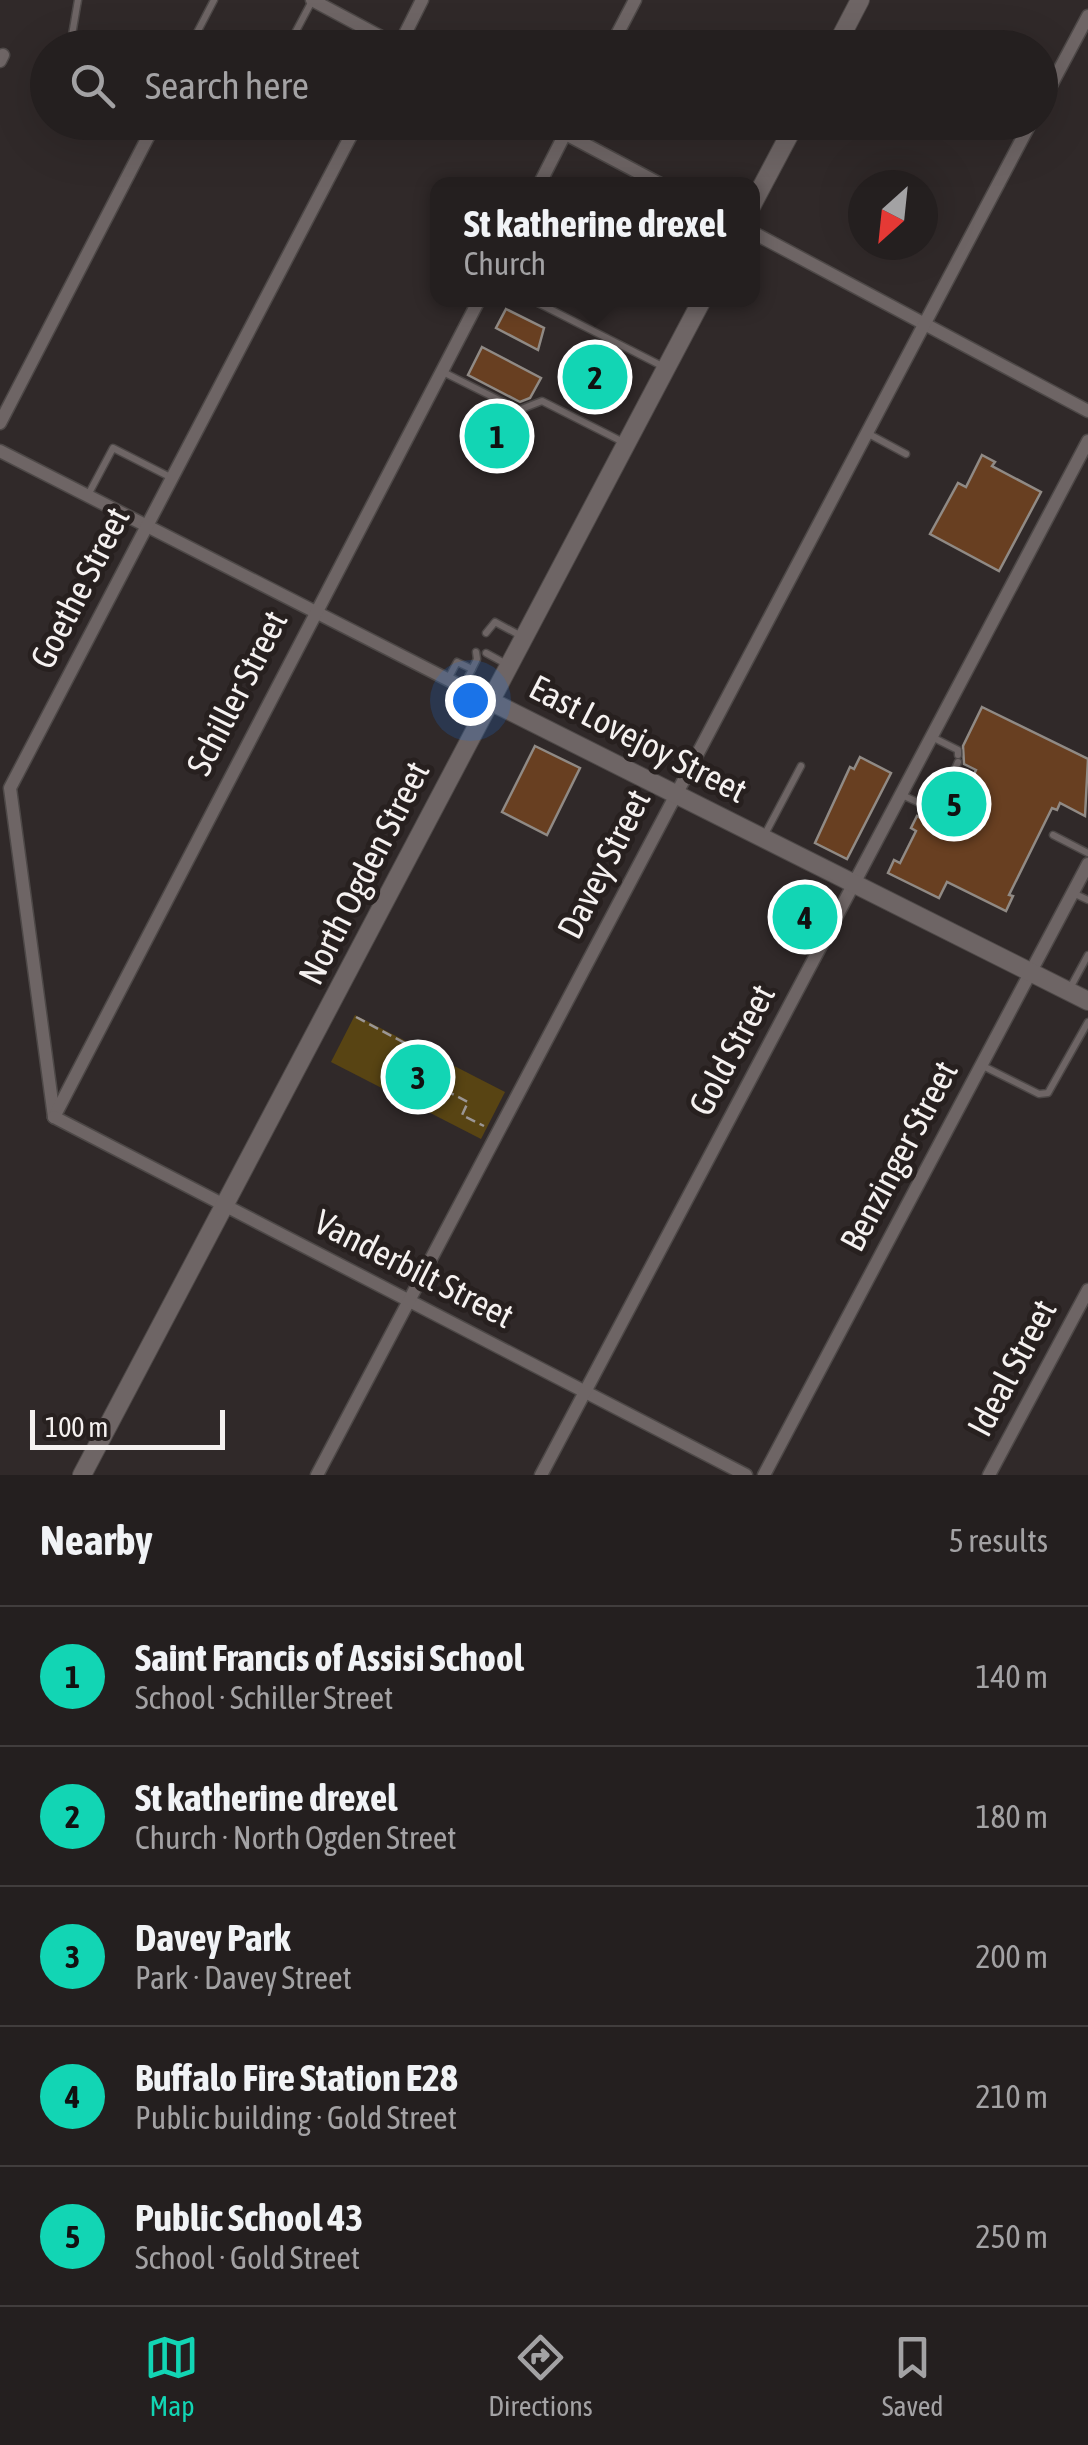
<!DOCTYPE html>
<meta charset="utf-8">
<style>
:root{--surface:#241f1f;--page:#2c2728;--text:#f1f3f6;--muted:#a3a2a4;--line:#413d3d;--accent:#12d5b4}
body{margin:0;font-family:"Asap Condensed",sans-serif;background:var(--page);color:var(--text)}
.compass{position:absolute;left:848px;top:170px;width:90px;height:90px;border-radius:50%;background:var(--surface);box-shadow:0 10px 40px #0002;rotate:207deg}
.scale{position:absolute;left:30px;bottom:25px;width:195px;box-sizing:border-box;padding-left:10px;border:5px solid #f5f1f0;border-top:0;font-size:28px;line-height:35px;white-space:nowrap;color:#f5f1f0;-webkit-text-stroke:8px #27201f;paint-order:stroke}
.you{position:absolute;left:470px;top:700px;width:35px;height:35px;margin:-25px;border:8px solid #fff;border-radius:50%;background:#1a73e8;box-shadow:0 0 0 15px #1a73e833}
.badge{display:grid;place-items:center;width:65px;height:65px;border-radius:50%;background:var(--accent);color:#111;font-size:32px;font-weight:700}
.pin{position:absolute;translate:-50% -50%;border:5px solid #fff;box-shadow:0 2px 10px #0006}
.popup{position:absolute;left:430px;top:177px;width:330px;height:130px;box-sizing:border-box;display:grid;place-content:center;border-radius:20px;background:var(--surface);filter:drop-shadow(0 2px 8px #0005);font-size:32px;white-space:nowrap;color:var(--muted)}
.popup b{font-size:38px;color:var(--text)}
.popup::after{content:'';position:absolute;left:50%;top:100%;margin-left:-20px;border:20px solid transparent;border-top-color:var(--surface)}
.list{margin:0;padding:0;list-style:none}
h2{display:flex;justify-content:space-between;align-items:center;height:130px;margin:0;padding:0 40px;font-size:42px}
h2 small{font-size:32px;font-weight:400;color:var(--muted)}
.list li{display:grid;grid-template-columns:65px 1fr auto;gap:30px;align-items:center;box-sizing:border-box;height:140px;padding:0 40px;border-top:2px solid var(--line)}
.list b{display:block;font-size:38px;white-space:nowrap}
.list p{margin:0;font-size:32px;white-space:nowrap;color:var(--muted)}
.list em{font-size:32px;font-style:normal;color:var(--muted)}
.icon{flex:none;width:55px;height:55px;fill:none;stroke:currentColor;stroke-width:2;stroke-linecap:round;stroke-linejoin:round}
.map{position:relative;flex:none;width:1088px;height:1475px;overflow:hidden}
.search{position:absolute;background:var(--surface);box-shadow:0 10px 40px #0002;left:30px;right:30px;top:30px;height:110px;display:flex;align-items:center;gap:25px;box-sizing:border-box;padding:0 35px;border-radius:55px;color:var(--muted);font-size:38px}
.sheet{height:830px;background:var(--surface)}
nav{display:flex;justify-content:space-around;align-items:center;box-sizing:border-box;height:140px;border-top:2px solid var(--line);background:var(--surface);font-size:28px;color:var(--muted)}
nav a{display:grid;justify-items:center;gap:5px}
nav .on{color:var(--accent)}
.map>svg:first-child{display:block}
.green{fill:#584413}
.building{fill:#683f21;stroke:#908a85;stroke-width:2.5}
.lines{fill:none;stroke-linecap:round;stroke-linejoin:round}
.service-casing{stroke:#4d4847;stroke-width:9}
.minor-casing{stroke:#4d4847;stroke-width:15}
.tertiary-casing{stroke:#4d4847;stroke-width:20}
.path{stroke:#9b9695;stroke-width:2.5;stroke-dasharray:10 5;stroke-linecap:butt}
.service{stroke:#6e6565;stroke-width:6}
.minor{stroke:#6e6565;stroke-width:12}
.tertiary{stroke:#6e6565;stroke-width:18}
.labels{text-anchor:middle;stroke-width:10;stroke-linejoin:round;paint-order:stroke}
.street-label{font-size:35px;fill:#f5f1f0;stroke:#27201f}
</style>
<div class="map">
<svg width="1088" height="1475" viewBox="0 0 1088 1475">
<rect width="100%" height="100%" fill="#302929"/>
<polygon class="green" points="355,1015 505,1092 481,1139 331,1062"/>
<g class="building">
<polygon points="506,309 544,328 538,350 496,328"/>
<polygon points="482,347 541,378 530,398 520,402 468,375"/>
<polygon points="982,455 995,462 992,466 1041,492 999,571 930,534 958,483 966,487"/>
<polygon points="982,707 1088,759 1085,816 1060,803 1057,810 1052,808 1009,895 1013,896 1006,911 947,882 939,898 888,873 894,860 900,863 916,831 911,828 917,816 947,830 976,770 964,764 963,746"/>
<polygon points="535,746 580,768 547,835 502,812"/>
<polygon points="860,757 891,773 847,859 815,843 850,767 854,769"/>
</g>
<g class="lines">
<defs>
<g id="service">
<polyline points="75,48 72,35 78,0"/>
<polyline points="189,48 214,0"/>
<polyline points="287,48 312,1"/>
<polyline points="532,300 664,367"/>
<polyline points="443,372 519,410 542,401 625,443"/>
<polyline points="867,433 906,454"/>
<polyline points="88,495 113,448 170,477"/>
<polyline points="486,633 495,622 523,637"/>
<polyline points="486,653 508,665"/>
<polyline points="449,677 457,662 472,669"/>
<polyline points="463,687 477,659 476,652"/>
<polyline points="932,737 958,750 958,755"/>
<polyline points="902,795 937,811 958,762"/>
<polyline points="1053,835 1088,853"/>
<polyline points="764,836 801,766"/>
<polyline points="1073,893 1088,900"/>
<polyline points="1069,990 1088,955"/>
<polyline points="983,1066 1039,1094 1048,1093 1088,1022"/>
</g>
<g id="minor">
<polyline points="312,0 402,48"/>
<polyline points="398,48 422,0"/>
<polyline points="610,48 635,0"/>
<polyline points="0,61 3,55"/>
<polyline points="1040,106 1088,16"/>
<polyline points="543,122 662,185"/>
<polyline points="539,185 571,122"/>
<polyline points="752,232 1088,411"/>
<polyline points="0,423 149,135"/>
<polyline points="0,451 490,701"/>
<polyline points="54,1117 10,788 358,122"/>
<polyline points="54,1117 479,300"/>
<polyline points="54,1117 746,1475"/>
<polyline points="317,1475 1031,122"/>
<polyline points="541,1475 1088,441"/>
<polyline points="764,1475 1088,864"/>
<polyline points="989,1475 1088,1290"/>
</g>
<g id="tertiary">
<polyline points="835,48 860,0"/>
<polyline points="752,205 796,122"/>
<polyline points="490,701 1088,1001"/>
<polyline points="82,1475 702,300"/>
</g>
</defs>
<use href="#service" class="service-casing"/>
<use href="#minor" class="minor-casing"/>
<use href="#tertiary" class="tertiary-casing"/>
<g class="path">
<polyline points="414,41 425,48"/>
<polyline points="356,1017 429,1056 419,1077 468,1102 462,1115 484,1126"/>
</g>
<use href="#service" class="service"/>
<use href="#minor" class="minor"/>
<use href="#tertiary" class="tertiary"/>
</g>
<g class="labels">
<g class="street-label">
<text transform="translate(80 588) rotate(-63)" y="12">Goethe Street</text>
<text transform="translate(237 693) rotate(-63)" y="12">Schiller Street</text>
<text transform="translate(638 739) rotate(27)" y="12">East Lovejoy Street</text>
<text transform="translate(604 864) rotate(-63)" y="12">Davey Street</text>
<text transform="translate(364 873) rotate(-63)" y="12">North Ogden Street</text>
<text transform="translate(732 1050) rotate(-62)" y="12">Gold Street</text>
<text transform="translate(899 1156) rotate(-62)" y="12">Benzinger Street</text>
<text transform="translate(414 1269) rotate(27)" y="12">Vanderbilt Street</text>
<text transform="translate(1012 1368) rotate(-62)" y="12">Ideal Street</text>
</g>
</g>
</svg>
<svg class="compass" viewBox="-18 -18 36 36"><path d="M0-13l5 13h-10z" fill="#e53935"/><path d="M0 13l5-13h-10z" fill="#a3a2a4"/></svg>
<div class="scale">100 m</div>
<div class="you"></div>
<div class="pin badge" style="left:497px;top:436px">1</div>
<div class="pin badge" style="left:595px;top:377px">2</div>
<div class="popup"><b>St katherine drexel</b>Church</div>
<div class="pin badge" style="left:418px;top:1077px">3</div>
<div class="pin badge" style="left:805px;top:917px">4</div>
<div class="pin badge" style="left:954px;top:804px">5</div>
<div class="search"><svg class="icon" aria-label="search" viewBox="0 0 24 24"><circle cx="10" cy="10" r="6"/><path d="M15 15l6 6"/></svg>Search here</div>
</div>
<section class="sheet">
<h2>Nearby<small>5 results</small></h2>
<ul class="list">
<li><span class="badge">1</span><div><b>Saint Francis of Assisi School</b><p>School · Schiller Street</p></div><em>140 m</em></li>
<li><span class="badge">2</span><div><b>St katherine drexel</b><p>Church · North Ogden Street</p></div><em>180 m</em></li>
<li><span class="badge">3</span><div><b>Davey Park</b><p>Park · Davey Street</p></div><em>200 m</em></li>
<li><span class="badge">4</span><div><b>Buffalo Fire Station E28</b><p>Public building · Gold Street</p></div><em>210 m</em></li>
<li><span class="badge">5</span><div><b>Public School 43</b><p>School · Gold Street</p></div><em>250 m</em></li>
</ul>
</section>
<nav>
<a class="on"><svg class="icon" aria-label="map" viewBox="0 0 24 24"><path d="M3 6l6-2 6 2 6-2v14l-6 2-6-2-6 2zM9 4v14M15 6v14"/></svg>Map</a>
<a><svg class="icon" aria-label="directions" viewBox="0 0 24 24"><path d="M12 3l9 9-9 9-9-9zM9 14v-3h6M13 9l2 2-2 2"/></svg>Directions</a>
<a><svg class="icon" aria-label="saved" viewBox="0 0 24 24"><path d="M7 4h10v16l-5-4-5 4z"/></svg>Saved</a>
</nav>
